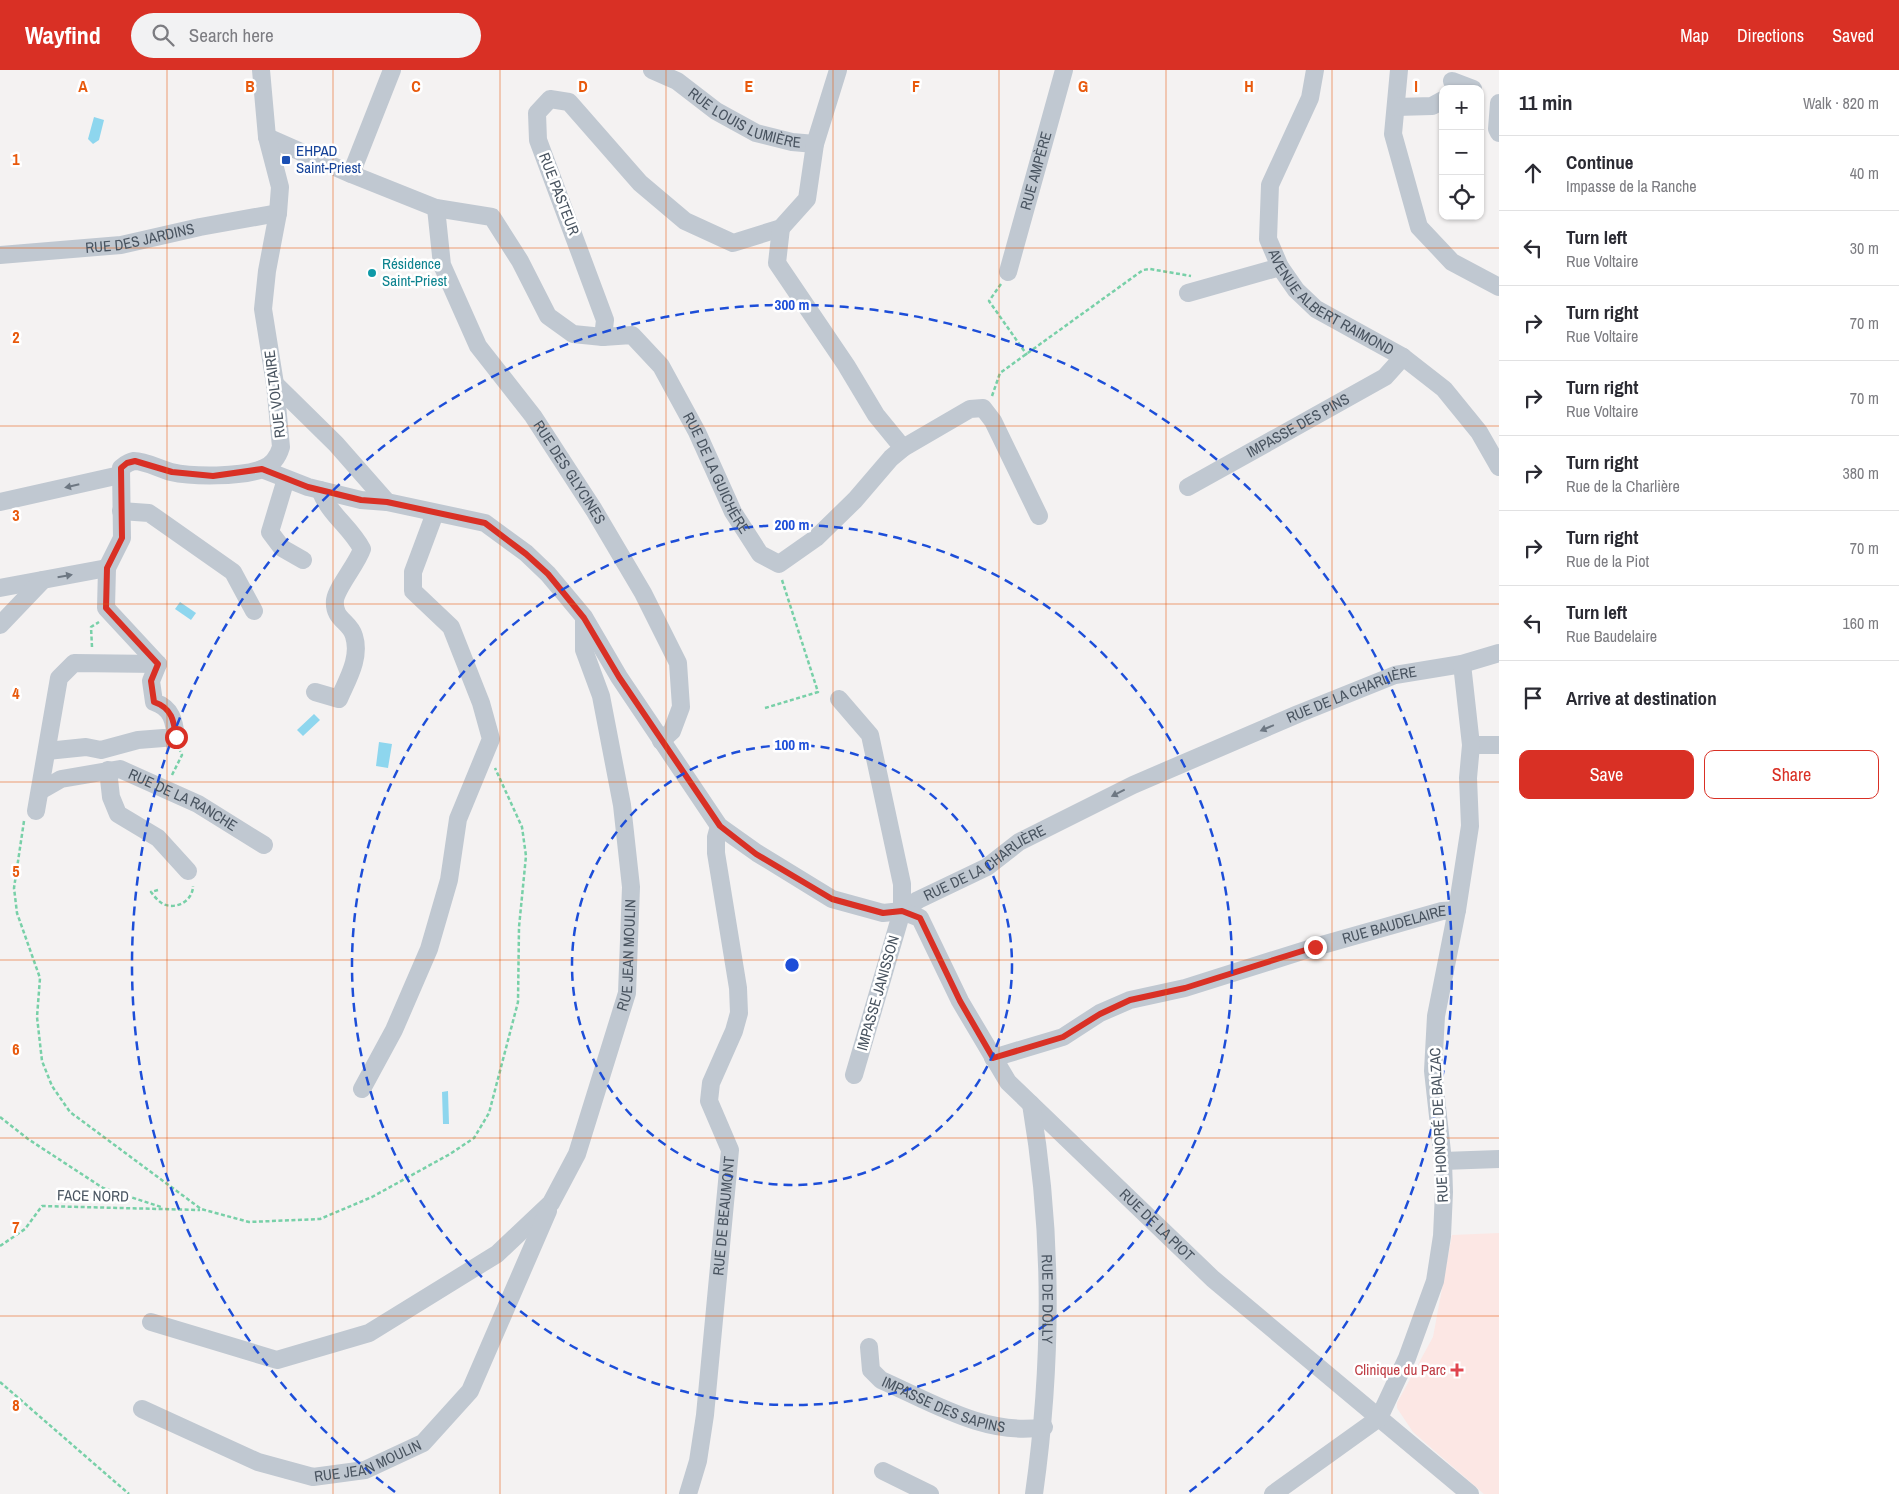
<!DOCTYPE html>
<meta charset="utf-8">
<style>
:root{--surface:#fff;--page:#f2f2f3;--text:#2b2b33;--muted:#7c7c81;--line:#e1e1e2;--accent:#d93025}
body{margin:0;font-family:"Archivo Narrow",sans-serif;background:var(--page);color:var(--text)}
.controls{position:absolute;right:15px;top:15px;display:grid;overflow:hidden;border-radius:10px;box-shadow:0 1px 4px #0004}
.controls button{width:45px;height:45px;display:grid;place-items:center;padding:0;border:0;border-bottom:1px solid var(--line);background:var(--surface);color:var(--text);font:25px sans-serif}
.stop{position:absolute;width:15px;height:15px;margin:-11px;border:4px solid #d93025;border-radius:50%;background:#fff}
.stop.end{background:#d93025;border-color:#fff;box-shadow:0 1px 5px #0008}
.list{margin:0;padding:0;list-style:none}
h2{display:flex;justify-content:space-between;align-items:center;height:65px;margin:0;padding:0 20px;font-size:21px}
h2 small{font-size:16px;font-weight:400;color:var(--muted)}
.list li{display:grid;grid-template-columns:32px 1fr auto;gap:15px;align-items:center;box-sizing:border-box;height:75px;padding:0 20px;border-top:1px solid var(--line)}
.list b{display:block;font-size:19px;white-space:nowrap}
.list p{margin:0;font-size:16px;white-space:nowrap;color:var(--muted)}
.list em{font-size:16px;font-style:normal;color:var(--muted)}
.actions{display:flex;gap:10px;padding:15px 20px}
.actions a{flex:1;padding:11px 0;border:1px solid var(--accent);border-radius:10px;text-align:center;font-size:18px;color:var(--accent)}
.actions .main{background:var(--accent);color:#fff}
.icon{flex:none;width:28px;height:28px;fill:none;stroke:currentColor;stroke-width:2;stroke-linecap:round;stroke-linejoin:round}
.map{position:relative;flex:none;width:1499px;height:1424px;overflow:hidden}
header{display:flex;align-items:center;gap:30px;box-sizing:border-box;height:70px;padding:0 25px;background:var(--accent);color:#fff}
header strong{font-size:24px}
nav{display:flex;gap:28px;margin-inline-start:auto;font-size:18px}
.search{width:350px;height:45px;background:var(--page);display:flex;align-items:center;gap:12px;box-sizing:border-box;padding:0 18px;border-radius:28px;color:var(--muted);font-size:19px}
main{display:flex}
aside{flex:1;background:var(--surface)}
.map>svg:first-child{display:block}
.medical{fill:#fce7e4}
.water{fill:#8ed6ee}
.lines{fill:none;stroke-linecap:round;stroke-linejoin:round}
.path{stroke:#78d0a8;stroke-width:2.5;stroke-dasharray:4 2.5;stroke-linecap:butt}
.minor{stroke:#c0c8d1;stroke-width:18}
.oneway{fill:#6d7782}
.route{stroke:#d93025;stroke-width:6}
.grid{fill:none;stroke:#e8590c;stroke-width:1;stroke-opacity:0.55}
.ring{fill:none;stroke:#1d4ed8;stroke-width:2.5;stroke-dasharray:9 6}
.transit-dot{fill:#1a4fb4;stroke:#fff;stroke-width:2}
.culture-dot{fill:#0f9aa8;stroke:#fff;stroke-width:2}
.health-dot{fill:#e0444e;stroke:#fff;stroke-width:2}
.labels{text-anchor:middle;stroke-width:5;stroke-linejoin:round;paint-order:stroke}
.street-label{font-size:15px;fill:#495460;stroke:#fff}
.transit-label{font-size:15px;fill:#164399;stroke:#fff;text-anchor:start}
.culture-label{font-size:15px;fill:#0d838f;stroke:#fff;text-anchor:start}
.health-label{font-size:15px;fill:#be3a42;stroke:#fff;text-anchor:end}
.grid-label{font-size:16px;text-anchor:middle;font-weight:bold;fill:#e8590c;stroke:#fff;stroke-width:5;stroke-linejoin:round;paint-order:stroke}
.centre{fill:#1d4ed8;stroke:#fff;stroke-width:2.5}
.ring-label{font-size:15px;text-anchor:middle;font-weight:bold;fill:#1d4ed8;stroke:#fff;stroke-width:5;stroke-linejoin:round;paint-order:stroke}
</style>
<header>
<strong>Wayfind</strong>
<div class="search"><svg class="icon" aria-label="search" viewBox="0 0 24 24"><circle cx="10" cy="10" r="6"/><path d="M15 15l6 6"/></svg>Search here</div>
<nav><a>Map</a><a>Directions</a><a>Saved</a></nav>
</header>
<main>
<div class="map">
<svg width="1499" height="1424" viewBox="0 0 1499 1424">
<rect width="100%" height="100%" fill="#f4f2f2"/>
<polygon class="medical" points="1499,1163 1499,1424 1484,1424 1413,1362 1397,1338 1397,1333 1433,1267 1452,1165"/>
<g class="water">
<polygon points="94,47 104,50 99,70 93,74 88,69"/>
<polygon points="180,532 196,543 191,550 175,539"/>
<polygon points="314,644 320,650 303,666 297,660"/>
<polygon points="379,672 392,674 388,698 376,696"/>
<polygon points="448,1021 449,1054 443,1054 442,1022"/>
</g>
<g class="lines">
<g class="path">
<polyline points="1001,214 989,231 1027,285"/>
<polyline points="992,326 1000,303 1143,200 1150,199 1191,206"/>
<polyline points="92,577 91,557 99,552"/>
<polyline points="765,638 818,622 782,510"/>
<polyline points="172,705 182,685 180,681"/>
<polyline points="24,751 14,818 17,843 40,908 37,947 42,991 52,1016 70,1042 201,1139 249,1152 320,1149 372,1127 450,1084 474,1068 489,1043 518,932 519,857 526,786 522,757 495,698"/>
<path d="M158 820 151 822C154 826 158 831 163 834 176 840 193 831 193 816"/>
<polyline points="0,1047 28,1069 103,1118 161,1137"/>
<polyline points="0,1176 25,1159 42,1136 200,1140"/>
<polyline points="0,1312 129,1424"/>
</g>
<g class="minor">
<path id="s1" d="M652 0 677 11 716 41 756 63 792 72 815 74"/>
<path id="s2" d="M1315 0 1310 28 1270 115 1268 169 1280 197 1296 220 1316 239 1403 287 1444 319 1479 362 1499 397"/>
<polyline points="1399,0 1393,64 1419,157 1452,192 1499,217"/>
<polyline points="1452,11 1473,19"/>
<polyline points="1499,33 1497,59 1499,63"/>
<polyline points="1396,37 1432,36 1443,30"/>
<polyline points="267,67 351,104 436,138 492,147 520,191 548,246 573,264 603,267 605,250 538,70 537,43 550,29 569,32 640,113 685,151 733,173 781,158 807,129 815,74 838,0"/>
<polyline points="351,104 392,0"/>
<path id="s3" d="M436 138 442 195 478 276 533 346 594 440 643 523 678 593 681 637 672 661 661 671"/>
<polyline points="781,158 777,193 846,295 876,345 903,378"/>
<path id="s4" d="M0 185 121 175 200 157 278 143"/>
<path id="s5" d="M1008 202 1064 0"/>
<polyline points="1188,223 1280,197"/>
<path id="s6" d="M603 267 632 265 661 296 697 362 733 442 760 484 779 494 816 468 855 430 891 388 903 378 970 339 983 338 993 351 1039 446"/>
<polyline points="275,314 336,374 387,432"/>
<path id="s7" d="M262 399 308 417 361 430 387 432 485 453 526 483 548 504 584 547 619 607 719 756 757 783 832 829 883 843 902 841 918 830 987 797 1019 772 1133 715 1298 644 1395 605 1462 594 1499 583"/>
<polyline points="286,409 270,462 282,478 303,490"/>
<path id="s8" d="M1188 417 1385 307 1403 287"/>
<polyline points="0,432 120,405"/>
<polyline points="121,441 149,443 233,502 254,541"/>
<polyline points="0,518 107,498"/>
<polyline points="0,555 43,510"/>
<path d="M158 594 106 538 107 498 122 468 121 398C125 395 128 392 134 391 146 391 159 399 171 402 193 407 241 407 262 399 273 395 278 387 281 377L275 314 263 239 267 201 278 143 280 117 267 67 261 0"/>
<path d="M315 622 339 629C347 610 361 588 354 566 350 551 333 550 335 530 337 517 357 494 362 479 349 455 331 447 320 420"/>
<polyline points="839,629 870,665 902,814 902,841 854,1005"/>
<polyline points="1471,675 1499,675"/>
<path d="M47 681 86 677 101 680 138 670 176 667C174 651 172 638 154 632L151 611 158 594"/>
<polyline points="108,700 111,727 118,744 158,768 188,801"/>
<path id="s9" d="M40 721 61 709 120 699 198 734 264 775"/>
<polyline points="36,741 59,608 74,593 158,594"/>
<path id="s10" d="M902 841 920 848 960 931 1008 1012 1213 1209 1470 1424"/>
<path id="s11" d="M993 988 1063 967 1100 943 1130 930 1185 918 1315 877 1442 841 1457 840"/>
<polyline points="362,1019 394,960 429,879 449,810 458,749 491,669 481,633 451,557 413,521 413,502 435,443"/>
<path id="s12" d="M1031 1034C1053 1162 1052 1296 1034 1424"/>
<polyline points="1443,1091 1499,1089"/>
<path id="s13" d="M151 1252 277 1290 369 1263 497 1184 551 1133 577 1084 627 923 631 817 622 735 601 626 584 580V548"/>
<path id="s14" d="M869 1277 871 1300 881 1310C931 1332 987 1367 1044 1357"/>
<path id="s15" d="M142 1339 258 1392 313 1407 365 1400 423 1373 470 1321 548 1141"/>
<polyline points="883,1401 930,1424"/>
<path id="s16" d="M688 1424 698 1391 705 1345 730 1080 709 1031 711 1013 734 961 739 943 738 918 716 783V767L719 756"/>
<polyline points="1273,1424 1379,1348 1407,1288 1435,1211 1442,1166 1444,1122 1443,1091 1433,1001 1436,946 1457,840 1470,756 1468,708 1471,675 1462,594"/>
</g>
</g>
<defs><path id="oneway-solid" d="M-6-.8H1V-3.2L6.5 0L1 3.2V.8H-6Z" transform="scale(1.25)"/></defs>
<g class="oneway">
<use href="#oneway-solid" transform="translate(72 416) rotate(167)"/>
<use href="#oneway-solid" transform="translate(65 506) rotate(-10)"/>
<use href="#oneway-solid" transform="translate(1267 658) rotate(157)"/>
<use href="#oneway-solid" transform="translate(1118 723) rotate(153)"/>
</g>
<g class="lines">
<path class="route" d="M176 667C174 651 172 638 154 632L151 611 158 594 106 538 107 498 122 468 121 398 127 393 135 391 172 402 213 406 262 399 308 417 361 430 387 432 485 453 526 484 548 504 584 548 619 607 720 756 756 784 832 829 883 843 902 841 920 848 960 931 993 988 1063 967 1100 944 1130 930 1185 918 1315 877"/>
</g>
<path class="grid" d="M167 0V1424M333 0V1424M500 0V1424M666 0V1424M833 0V1424M999 0V1424M1166 0V1424M1332 0V1424M0 178H1499M0 356H1499M0 534H1499M0 712H1499M0 890H1499M0 1068H1499M0 1246H1499"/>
<g class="ring">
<circle cx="792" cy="895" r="220"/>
<circle cx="792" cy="895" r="440"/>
<path d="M395 1422A660 660 0 1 1 1189 1422"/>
</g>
<rect class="transit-dot" x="281" y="85" width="10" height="10" rx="2.5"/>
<circle class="culture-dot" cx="372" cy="203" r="5"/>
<path class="health-dot" d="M1454.5 1292.5h5v5h5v5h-5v5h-5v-5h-5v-5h5z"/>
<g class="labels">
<g class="street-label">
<text dy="5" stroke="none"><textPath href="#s1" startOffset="106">RUE LOUIS LUMIÈRE</textPath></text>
<text dy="5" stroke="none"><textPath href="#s5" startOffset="105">RUE AMPÈRE</textPath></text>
<text transform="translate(559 124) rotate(69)" y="5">RUE PASTEUR</text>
<text dy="5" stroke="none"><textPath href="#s4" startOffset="141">RUE DES JARDINS</textPath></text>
<text dy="5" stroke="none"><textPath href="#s2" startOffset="271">AVENUE ALBERT RAIMOND</textPath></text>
<text transform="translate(275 324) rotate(-97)" y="5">RUE VOLTAIRE</text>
<text dy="5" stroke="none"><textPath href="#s8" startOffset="126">IMPASSE DES PINS</textPath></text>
<text dy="5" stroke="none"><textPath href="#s3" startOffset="302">RUE DES GLYCINES</textPath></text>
<text dy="5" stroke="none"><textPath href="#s6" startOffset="192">RUE DE LA GUICHÈRE</textPath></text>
<text dy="5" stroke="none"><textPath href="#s7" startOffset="1324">RUE DE LA CHARLIÈRE</textPath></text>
<text dy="5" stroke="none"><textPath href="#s9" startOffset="154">RUE DE LA RANCHE</textPath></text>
<text dy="5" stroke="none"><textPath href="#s7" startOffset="919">RUE DE LA CHARLIÈRE</textPath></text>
<text dy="5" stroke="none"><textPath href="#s11" startOffset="425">RUE BAUDELAIRE</textPath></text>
<text dy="5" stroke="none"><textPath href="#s13" startOffset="714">RUE JEAN MOULIN</textPath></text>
<text transform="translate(878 923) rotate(-74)" y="5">IMPASSE JANISSON</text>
<text transform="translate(1439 1055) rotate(-93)" y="5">RUE HONORÉ DE BALZAC</text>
<text transform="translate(93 1126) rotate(1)" y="5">FACE NORD</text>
<text dy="5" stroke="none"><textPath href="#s16" startOffset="281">RUE DE BEAUMONT</textPath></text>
<text dy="5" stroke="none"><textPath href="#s10" startOffset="412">RUE DE LA PIOT</textPath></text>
<text dy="5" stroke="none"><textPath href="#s12" startOffset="196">RUE DE DOLLY</textPath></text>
<text dy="5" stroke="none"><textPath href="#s14" startOffset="105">IMPASSE DES SAPINS</textPath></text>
<text dy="5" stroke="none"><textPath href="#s15" startOffset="242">RUE JEAN MOULIN</textPath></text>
</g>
<g class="transit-label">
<text x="296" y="86">EHPAD<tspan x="296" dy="17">Saint-Priest</tspan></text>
</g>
<g class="culture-label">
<text x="382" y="199">Résidence<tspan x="382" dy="17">Saint-Priest</tspan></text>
</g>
<g class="health-label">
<text x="1446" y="1305">Clinique du Parc</text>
</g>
</g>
<g class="grid-label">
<text x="83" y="22">A</text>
<text x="250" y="22">B</text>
<text x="416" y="22">C</text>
<text x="583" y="22">D</text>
<text x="749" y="22">E</text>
<text x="916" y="22">F</text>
<text x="1083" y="22">G</text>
<text x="1249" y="22">H</text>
<text x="1416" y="22">I</text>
<text x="16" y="95">1</text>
<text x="16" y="273">2</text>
<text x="16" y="451">3</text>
<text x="16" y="629">4</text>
<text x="16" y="807">5</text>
<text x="16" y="985">6</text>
<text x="16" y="1163">7</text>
<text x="16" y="1341">8</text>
</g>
<circle cx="792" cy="895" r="8" class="centre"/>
<g class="ring-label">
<text x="792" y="240">300 m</text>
<text x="792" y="460">200 m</text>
<text x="792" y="680">100 m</text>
</g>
</svg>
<div class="controls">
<button>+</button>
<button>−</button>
<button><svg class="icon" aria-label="locate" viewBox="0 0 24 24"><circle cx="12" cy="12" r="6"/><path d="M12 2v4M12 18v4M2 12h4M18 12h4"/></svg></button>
</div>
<div class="stop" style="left:176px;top:667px"></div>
<div class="stop end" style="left:1315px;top:877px"></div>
</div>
<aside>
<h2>11 min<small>Walk · 820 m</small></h2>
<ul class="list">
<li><svg class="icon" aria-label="ahead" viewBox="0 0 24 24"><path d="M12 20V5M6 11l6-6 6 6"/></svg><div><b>Continue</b><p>Impasse de la Ranche</p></div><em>40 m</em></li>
<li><svg class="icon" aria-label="left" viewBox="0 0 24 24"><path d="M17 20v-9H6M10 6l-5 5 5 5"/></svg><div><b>Turn left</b><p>Rue Voltaire</p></div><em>30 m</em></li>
<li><svg class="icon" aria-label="right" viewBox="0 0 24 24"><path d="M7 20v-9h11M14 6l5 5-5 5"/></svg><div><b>Turn right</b><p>Rue Voltaire</p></div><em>70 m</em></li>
<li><svg class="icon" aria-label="right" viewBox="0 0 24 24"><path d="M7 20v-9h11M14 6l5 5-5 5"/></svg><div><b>Turn right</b><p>Rue Voltaire</p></div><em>70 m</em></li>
<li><svg class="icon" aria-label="right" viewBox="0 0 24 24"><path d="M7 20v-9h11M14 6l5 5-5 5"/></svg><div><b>Turn right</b><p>Rue de la Charlière</p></div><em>380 m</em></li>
<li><svg class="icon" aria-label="right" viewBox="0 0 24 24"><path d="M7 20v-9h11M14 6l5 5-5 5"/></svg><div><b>Turn right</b><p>Rue de la Piot</p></div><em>70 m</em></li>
<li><svg class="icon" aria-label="left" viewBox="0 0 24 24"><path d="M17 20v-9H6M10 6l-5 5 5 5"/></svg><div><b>Turn left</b><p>Rue Baudelaire</p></div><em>160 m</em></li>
<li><svg class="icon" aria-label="arrive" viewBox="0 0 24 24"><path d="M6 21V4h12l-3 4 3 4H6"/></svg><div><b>Arrive at destination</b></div></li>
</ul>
<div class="actions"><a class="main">Save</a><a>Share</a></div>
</aside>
</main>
